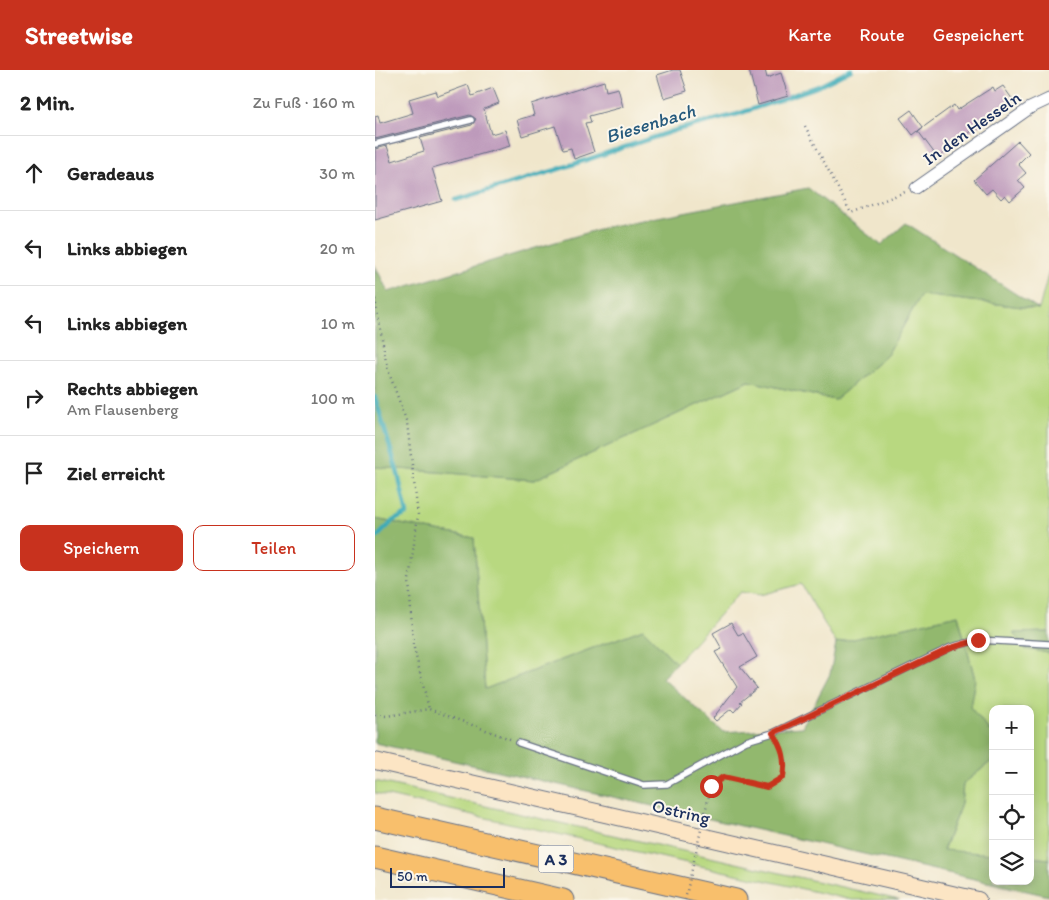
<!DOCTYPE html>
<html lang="de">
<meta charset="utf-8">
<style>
:root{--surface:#fff;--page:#f6f6f6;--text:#222;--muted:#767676;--line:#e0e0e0;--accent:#c8321e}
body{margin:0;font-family:Itim,sans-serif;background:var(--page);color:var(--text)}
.controls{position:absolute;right:15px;bottom:15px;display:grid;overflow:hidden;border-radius:10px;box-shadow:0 2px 12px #0003}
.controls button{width:45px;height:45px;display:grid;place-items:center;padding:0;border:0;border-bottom:1px solid var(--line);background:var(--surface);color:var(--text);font:25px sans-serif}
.scale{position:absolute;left:15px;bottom:12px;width:115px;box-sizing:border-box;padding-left:5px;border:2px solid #1b2f5e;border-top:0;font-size:14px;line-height:18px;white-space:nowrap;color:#1b2f5e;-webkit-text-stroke:4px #fbf7ec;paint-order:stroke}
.stop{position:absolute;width:15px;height:15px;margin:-11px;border:4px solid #c8321e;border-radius:50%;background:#fff}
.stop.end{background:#c8321e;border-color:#fff;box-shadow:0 1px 5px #0008}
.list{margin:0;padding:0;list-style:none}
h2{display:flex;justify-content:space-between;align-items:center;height:65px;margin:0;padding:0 20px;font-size:21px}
h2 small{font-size:16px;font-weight:400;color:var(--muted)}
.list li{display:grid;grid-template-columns:32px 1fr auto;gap:15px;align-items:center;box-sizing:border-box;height:75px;padding:0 20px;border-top:1px solid var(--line)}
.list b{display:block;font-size:19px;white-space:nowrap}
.list p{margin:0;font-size:16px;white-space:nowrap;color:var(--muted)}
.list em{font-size:16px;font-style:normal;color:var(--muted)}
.actions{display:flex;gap:10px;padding:15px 20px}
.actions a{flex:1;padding:11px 0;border:1px solid var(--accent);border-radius:10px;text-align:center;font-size:18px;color:var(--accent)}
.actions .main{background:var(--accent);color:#fff}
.icon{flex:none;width:28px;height:28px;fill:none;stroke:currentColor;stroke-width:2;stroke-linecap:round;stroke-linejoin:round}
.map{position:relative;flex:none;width:674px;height:830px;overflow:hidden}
header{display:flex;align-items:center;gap:30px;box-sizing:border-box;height:70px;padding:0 25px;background:var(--accent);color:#fff}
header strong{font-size:24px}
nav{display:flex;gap:28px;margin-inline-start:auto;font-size:18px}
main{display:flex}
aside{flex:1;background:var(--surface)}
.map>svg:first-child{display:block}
.green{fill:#b8d880;stroke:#6a846f}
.forest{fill:#92b86e;stroke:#567466}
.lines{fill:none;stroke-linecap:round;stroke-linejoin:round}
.stream{stroke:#3aaab7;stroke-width:4.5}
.building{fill:#bd9abb}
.service-casing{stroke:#666f84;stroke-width:8}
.minor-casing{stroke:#666f84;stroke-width:13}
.secondary-casing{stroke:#666f84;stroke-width:18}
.motorway-casing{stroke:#666f84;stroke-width:23}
.path{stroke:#666f84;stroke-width:2.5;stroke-dasharray:1 4;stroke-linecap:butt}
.service{stroke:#fff;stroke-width:5.5}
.minor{stroke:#fff;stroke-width:11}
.secondary{stroke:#fce5c4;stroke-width:16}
.motorway{stroke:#f8bf6c;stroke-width:21}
.path-bridge{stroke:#666f84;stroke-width:2.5;stroke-dasharray:1 4;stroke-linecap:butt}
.route{stroke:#c8321e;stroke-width:6}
.labels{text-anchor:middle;stroke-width:4;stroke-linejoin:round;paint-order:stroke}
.shield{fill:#fbf7ec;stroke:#5e6b89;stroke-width:1}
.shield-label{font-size:16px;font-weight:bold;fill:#1b2f5e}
.street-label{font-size:18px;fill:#1b2f5e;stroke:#fbf7ec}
.water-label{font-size:19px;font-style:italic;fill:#265a7d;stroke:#fbf7ec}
</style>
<header>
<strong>Streetwise</strong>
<nav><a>Karte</a><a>Route</a><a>Gespeichert</a></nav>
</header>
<main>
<aside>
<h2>2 Min.<small>Zu Fuß · 160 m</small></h2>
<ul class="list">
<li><svg class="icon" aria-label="ahead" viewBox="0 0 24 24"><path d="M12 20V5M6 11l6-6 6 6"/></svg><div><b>Geradeaus</b></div><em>30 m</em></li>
<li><svg class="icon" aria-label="left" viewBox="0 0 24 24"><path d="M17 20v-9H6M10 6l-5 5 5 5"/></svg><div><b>Links abbiegen</b></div><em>20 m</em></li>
<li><svg class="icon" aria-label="left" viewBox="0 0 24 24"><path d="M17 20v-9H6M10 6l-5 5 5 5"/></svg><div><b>Links abbiegen</b></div><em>10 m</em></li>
<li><svg class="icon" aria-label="right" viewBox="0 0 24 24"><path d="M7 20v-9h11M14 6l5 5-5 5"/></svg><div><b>Rechts abbiegen</b><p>Am Flausenberg</p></div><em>100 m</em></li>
<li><svg class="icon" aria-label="arrive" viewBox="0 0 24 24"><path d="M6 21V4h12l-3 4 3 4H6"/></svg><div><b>Ziel erreicht</b></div></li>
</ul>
<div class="actions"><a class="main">Speichern</a><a>Teilen</a></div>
</aside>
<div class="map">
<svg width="674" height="830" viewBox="0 0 674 830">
<rect width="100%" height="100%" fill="#fbf7ec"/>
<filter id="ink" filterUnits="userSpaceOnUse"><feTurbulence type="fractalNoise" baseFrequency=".02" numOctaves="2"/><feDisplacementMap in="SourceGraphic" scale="10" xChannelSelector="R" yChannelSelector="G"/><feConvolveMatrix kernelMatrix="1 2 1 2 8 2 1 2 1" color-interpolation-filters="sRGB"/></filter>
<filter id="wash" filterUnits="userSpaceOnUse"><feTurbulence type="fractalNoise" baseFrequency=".0096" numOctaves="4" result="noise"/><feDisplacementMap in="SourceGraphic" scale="20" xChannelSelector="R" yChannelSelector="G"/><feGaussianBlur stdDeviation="1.12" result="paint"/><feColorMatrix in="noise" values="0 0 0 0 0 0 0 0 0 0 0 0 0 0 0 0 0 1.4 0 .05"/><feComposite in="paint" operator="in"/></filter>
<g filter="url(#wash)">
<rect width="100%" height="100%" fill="#f0e6cb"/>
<g class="green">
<polygon points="674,201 674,562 638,563 650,579 674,583 674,789 655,787 655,639 618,639 618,665 595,637 600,609 583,545 461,573 426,514 385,525 365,522 301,593 268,559 110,619 99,468 0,449 0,397 159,410 374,311 460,330 512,285 546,225 664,239"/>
<polygon points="618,690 618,784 568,781 586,734 588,714"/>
<polygon points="0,711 524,830 477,830 0,723"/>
</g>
<g class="forest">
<polygon points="433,118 506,175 531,153 664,239 546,225 512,285 460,330 374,311 159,410 0,397 0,195 13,222 231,157"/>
<polygon points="0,449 99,468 110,619 268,559 301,593 287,608 348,662 427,657 455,604 461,573 583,545 600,609 595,637 618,665 618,690 588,714 586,734 568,780 618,784 618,811 655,811 655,787 674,789 674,826 0,673"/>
<polygon points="674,562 674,583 650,579 638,563"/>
</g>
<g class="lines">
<g class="stream">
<polyline points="81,130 181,100 301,60 363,44 444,16 476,0"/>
<polyline points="0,327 23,404 32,444 19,450 0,469"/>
</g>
</g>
<g id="blocks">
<g class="building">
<polygon points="298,0 305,0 312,21 289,28 282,5"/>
<polygon points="374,0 390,0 392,8 406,3 413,26 383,35"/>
<polygon points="229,11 231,21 243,18 248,37 214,46 216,52 210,53 219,82 199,89 196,78 188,80 180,56 147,66 142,50 159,45 156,34"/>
<polygon points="93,15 97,26 118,18 124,33 109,39 116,64 130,60 135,76 57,98 67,131 0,150 0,79 12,76 17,91 49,81 45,68 97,55 101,49 95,45 0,69 0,46 3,45 5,53 38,43 34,29 61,21 63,26"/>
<polygon points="628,16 640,33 598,60 563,88 543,61 579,35 582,40 618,17 620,21"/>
<polygon points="536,40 548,57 538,65 525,48"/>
<polygon points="643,71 654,83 643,94 651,103 643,110 650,118 635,131 630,125 626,129 617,119 611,124 599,110"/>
<polygon points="356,553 363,565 368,563 382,587 365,597 382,618 365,632 367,633 359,642 356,639 341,651 338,648 362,617 340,582 347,579 338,563"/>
</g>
</g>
</g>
<g filter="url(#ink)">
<use href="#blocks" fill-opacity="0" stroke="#666f84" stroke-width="1"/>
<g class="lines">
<defs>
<g id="service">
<polyline points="0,74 96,50"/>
<polyline points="144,673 269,715 292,714 371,671 398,663 576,577 603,570 674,574"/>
</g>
<polyline id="minor" points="541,118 655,38 674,29"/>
<polyline id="secondary" points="0,691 603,830"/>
<g id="motorway">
<polyline points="0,748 361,830"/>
<polyline points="0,787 188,830"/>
</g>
</defs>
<use href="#service" class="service-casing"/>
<use href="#minor" class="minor-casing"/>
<use href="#secondary" class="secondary-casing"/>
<use href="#motorway" class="motorway-casing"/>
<g class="path">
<polyline points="430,56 476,143 530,122"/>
<polyline points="0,229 12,297 32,353 43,445 34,510 38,574 54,639"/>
<polyline points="0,645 12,646 54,639 135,669"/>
<polyline points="336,716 348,707 392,717 408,707 411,691 403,671"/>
</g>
<use href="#service" class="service"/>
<use href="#minor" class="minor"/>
<use href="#secondary" class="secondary"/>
<use href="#motorway" class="motorway"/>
<polyline class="path-bridge" points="310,830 336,716"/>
</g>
</g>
<g class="lines" filter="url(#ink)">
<path class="route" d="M336 716 348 707 392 717 408 707C411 689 408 678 398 663L576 578 603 570"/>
</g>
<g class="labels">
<rect class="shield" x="163.5" y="775.5" width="35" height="27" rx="4"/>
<g class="shield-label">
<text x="181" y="795">A 3</text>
</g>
<g class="street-label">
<text transform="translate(597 58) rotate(-35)" y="6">In den Hesseln</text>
<text transform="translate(306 742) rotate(13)" y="6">Ostring</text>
</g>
<g class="water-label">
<text transform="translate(275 53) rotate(-17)" y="7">Biesenbach</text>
</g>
</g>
</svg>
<div class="controls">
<button>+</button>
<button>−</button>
<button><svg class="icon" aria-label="locate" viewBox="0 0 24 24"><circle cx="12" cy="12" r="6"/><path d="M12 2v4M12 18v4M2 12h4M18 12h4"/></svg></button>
<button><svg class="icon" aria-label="layers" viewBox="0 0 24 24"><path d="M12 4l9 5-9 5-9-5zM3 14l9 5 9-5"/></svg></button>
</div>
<div class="scale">50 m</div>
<div class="stop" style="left:336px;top:716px"></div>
<div class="stop end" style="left:603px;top:570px"></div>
</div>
</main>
